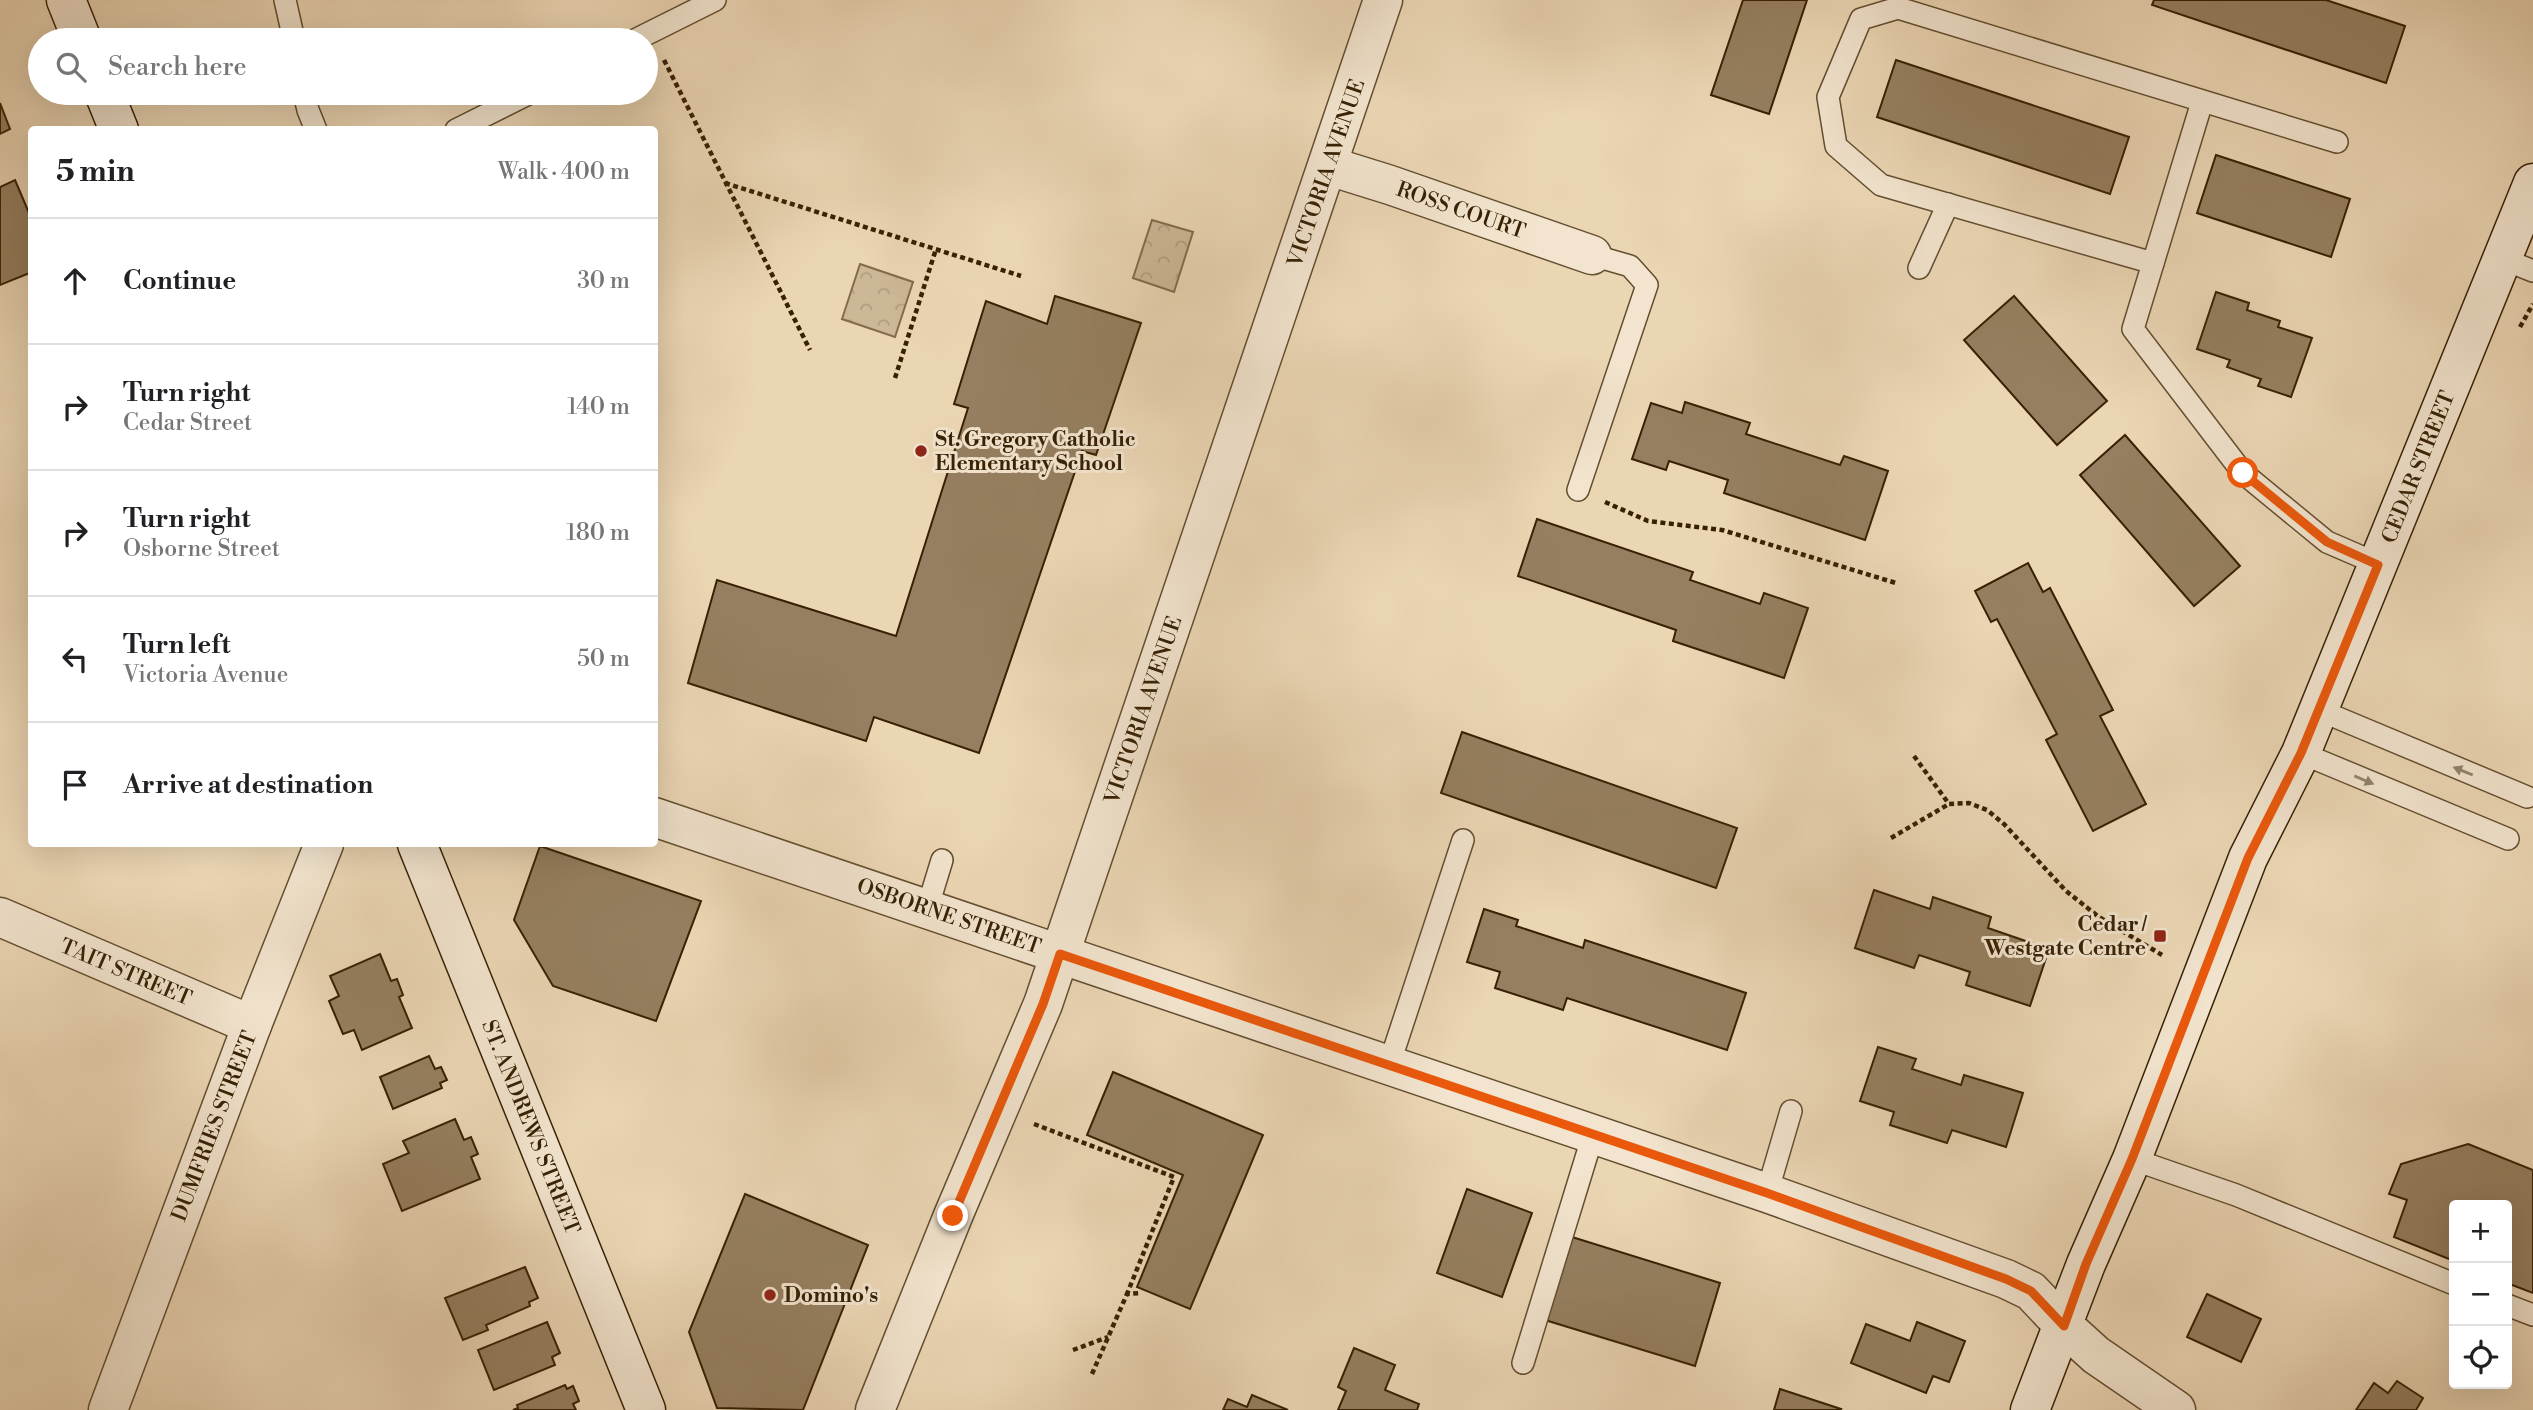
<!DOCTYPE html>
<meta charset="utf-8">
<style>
:root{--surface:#fff;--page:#f6f6f6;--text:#202124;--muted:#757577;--line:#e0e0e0}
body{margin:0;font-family:"Libre Bodoni",serif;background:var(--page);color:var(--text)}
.controls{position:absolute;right:21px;bottom:21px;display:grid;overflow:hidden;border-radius:7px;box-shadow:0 7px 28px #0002}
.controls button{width:63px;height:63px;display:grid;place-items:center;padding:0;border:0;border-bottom:2px solid var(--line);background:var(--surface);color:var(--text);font:35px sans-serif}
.stop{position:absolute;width:21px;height:21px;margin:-16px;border:5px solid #ea580c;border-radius:50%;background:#fff}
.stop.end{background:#ea580c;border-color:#fff;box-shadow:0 2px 7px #0008}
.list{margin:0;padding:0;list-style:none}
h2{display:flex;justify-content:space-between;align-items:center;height:91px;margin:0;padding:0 28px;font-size:30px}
h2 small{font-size:23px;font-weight:400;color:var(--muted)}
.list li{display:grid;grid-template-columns:46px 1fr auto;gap:21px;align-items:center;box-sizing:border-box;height:126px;padding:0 28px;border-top:2px solid var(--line)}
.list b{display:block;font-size:26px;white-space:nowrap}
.list p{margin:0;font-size:23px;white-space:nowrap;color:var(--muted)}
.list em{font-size:23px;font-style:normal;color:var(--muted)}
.icon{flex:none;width:38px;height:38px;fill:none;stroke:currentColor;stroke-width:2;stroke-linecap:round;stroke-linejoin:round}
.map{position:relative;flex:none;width:2533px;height:1410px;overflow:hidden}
.search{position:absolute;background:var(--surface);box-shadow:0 7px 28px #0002;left:28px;top:28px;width:630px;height:77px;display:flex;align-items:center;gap:18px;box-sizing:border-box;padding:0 24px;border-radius:38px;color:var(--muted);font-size:26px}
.panel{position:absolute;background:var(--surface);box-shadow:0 7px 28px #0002;left:28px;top:126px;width:630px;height:721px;border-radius:7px}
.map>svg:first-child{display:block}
.forest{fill:url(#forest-crowns);stroke:#826c4d;stroke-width:2}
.building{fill:#957f60;stroke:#372104;stroke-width:2}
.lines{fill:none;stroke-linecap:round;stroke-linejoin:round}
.lane-casing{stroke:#644e30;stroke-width:24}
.street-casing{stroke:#644e30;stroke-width:41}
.secondary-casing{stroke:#372104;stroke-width:41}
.path{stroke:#372104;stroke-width:4.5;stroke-dasharray:5 3.5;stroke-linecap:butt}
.lane{stroke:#f2e4ce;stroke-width:21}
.street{stroke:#f2e4ce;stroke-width:38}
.secondary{stroke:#f2e4ce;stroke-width:38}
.oneway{fill:#948269}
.route{stroke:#ea580c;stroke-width:9}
.poi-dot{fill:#8f2418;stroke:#f2e4ce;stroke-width:2.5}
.labels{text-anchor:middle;stroke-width:6;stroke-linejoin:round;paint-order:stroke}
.street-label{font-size:21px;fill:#372104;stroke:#f2e4ce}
.poi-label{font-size:21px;font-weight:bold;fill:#372104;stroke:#f2e4ce;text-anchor:start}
</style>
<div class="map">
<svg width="2533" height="1410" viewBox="0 0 2533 1410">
<defs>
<pattern id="forest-crowns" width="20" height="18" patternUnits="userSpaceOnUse" patternTransform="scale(1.75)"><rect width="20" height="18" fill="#ccb796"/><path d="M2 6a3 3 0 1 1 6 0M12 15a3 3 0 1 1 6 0" fill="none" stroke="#b09d80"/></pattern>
</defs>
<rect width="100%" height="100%" fill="#ebd6b4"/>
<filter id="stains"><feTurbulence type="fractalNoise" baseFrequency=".00286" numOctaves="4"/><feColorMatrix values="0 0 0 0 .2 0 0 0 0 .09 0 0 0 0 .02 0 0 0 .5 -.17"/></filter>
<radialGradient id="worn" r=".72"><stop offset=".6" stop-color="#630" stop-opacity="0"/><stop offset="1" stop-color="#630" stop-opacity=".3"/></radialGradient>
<g class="forest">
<polygon points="1152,220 1193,232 1174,292 1133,278"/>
<polygon points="860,264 913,282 895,337 842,319"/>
</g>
<g class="building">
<polygon points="1743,0 1807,0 1769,114 1711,95"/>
<polygon points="2154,0 2326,0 2405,26 2386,83 2152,5"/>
<polygon points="1896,60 2129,137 2110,194 1877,117"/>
<polygon points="0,103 10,129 0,134"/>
<polygon points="2216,155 2350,199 2331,257 2197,213"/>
<polygon points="15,180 32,220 32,272 0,285 0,187"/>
<polygon points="2216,292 2249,303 2247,310 2280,321 2278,327 2312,338 2291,397 2258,386 2261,379 2227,367 2230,360 2197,349"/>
<polygon points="1055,296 1141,323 1096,455 1082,451 979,753 874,717 866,741 688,683 717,580 896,636 968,408 954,404 986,301 1047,324"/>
<polygon points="2014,296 2107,401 2057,445 1964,340"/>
<polygon points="1685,402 1750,423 1746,434 1840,465 1844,456 1888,471 1865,540 1724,493 1728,480 1669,461 1666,470 1632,459 1651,403 1682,413"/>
<polygon points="2125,435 2240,566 2194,606 2080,475"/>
<polygon points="1537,519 1693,572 1690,580 1760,604 1764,593 1808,608 1784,678 1673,641 1676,630 1518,576"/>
<polygon points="2028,563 2043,592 2050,588 2113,710 2100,716 2146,804 2093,831 2046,740 2057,734 1997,619 1991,622 1975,591"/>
<polygon points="1462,732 1737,828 1716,888 1441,793"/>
<polygon points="540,846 701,901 656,1021 553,986 514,920"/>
<polygon points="1874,890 1930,909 1933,897 1991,917 1988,928 2049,949 2030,1006 1966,985 1970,972 1919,955 1914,968 1855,948"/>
<polygon points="1484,909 1518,920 1516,926 1583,948 1585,940 1746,993 1727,1050 1567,998 1563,1010 1495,988 1500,972 1467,962"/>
<polygon points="380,954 391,981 397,979 403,995 399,997 412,1028 362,1050 354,1030 343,1034 329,1001 339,996 330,976"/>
<polygon points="1878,1047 1916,1059 1912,1069 1961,1085 1964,1075 2023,1093 2006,1147 1952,1130 1947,1143 1890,1125 1894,1112 1860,1101"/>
<polygon points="429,1056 435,1069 441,1067 447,1080 440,1083 442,1088 393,1109 380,1077"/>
<polygon points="1113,1072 1263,1135 1190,1309 1137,1287 1183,1175 1087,1135"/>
<polygon points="455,1119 464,1140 471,1137 478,1154 471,1157 480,1179 402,1211 383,1164 409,1153 403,1141"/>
<polygon points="2468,1144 2533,1170 2533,1293 2507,1283 2507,1205 2454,1205 2454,1261 2394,1237 2407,1200 2389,1194 2401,1164"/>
<polygon points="1467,1189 1532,1213 1502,1297 1437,1273"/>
<polygon points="745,1194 868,1245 803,1410 717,1408 689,1332"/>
<polygon points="1572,1237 1720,1283 1695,1366 1545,1320"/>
<polygon points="525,1267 538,1298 529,1302 530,1306 486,1325 488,1330 463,1340 445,1298"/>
<polygon points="2207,1294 2261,1319 2241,1362 2187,1337"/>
<polygon points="547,1322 560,1353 552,1357 555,1365 494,1390 478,1350"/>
<polygon points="1917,1322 1965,1341 1949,1382 1933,1376 1926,1393 1851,1363 1866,1324 1910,1341"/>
<polygon points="1354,1348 1395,1365 1385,1390 1419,1404 1417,1410 1338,1410 1346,1391 1338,1387"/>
<polygon points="2397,1381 2423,1398 2416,1410 2356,1410 2374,1383 2388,1393"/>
<polygon points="565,1385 567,1389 573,1386 579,1401 573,1404 576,1410 513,1410 518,1408 517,1405"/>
<polygon points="1780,1389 1841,1409 1840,1410 1774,1410"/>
<polygon points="1252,1395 1288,1410 1223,1410 1228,1399 1247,1407"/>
</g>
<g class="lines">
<defs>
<g id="lane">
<polyline points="285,0 294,40"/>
<polyline points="635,40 715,0"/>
<polyline points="304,93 308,110 316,130"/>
<polyline points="2202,102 2133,329 2243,473 2327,542 2378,564"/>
<polyline points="456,130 530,93"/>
<polyline points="2503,259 2533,271"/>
<polyline points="2153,263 1881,185 1836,146 1828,97 1861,19 1898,8 2337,142"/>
<polyline points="1919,268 1948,204"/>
<polyline points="1578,490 1647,285 1630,266 1592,255"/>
<polyline points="2319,710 2527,797"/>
<polyline points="2301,753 2508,839"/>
<polyline points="927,909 942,860"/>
<polyline points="1389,1065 1463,840"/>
<polyline points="2132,1159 2236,1195 2454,1284"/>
<polyline points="1767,1193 1791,1111"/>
<polyline points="2507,1305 2533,1315"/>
<polyline points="1523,1363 1593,1135"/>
</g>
<g id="street">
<polyline points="1329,166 1390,185 1592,255"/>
<polyline points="654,817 1767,1193 2006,1279 2031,1291 2064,1326 2096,1355 2176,1410"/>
<polyline points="0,917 252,1025"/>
<polyline points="108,1410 252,1025 324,844"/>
<polyline points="875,1410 953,1216 1043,1004 1383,0"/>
</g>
<g id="secondary">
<polyline points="66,0 82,40"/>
<polyline points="104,93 119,130"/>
<polyline points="417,844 646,1410"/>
<polyline points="2030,1410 2086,1264 2132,1159 2248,858 2301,753 2533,183"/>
</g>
</defs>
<use href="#lane" class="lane-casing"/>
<use href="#street" class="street-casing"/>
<use href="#secondary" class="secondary-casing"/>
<g class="path">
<polyline points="664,60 810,350"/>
<polyline points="725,183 1021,276"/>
<polyline points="2520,327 2533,304"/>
<polyline points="895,378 936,249"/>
<polyline points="1605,502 1648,521 1722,530 1896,583"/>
<polyline points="1914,756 1949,804 1969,803 1987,810 2004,824 2066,891 2099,917 2162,955"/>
<polyline points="1891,838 1949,804"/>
<polyline points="1034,1124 1174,1177 1127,1294"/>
<polyline points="1073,1350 1108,1337"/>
<polyline points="1092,1374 1127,1294 1140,1293"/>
</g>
<use href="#lane" class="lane"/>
<use href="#street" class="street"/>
<use href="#secondary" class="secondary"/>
</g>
<defs><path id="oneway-solid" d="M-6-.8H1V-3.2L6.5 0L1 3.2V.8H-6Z" transform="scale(1.75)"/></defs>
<g class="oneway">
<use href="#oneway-solid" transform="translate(2463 771) rotate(-158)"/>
<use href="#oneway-solid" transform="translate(2364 780) rotate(23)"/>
</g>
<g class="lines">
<polyline class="route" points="953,1216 1043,1004 1060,954 1767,1193 2006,1279 2031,1291 2064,1326 2086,1264 2132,1159 2248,858 2301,753 2378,565 2327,542 2243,473"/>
</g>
<g class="poi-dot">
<circle cx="921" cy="451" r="7"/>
<rect x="2153" y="929" width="14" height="14" rx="3.5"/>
<circle cx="770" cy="1295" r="7"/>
</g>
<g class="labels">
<g class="street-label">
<text transform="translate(1326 173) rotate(-71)" y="7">VICTORIA AVENUE</text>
<text transform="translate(1461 210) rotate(19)" y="7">ROSS COURT</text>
<text transform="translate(2418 467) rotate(-68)" y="7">CEDAR STREET</text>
<text transform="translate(1143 710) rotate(-71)" y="7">VICTORIA AVENUE</text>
<text transform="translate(949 916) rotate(19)" y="7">OSBORNE STREET</text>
<text transform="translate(126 972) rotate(23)" y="7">TAIT STREET</text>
<text transform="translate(214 1126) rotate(-69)" y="7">DUMFRIES STREET</text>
<text transform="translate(531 1127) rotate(68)" y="7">ST. ANDREWS STREET</text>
</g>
<g class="poi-label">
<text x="935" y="446">St. Gregory Catholic<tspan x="935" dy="24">Elementary School</tspan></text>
<text x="2146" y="931" text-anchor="end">Cedar /<tspan x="2146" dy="24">Westgate Centre</tspan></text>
<text x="784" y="1302">Domino's</text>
</g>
</g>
<rect width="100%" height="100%" filter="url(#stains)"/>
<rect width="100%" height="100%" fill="url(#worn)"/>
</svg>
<div class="controls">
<button>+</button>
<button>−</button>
<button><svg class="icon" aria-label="locate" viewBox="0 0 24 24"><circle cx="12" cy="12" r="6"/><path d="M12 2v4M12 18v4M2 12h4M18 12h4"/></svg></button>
</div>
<div class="stop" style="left:2243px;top:473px"></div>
<div class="stop end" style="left:953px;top:1216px"></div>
<div class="search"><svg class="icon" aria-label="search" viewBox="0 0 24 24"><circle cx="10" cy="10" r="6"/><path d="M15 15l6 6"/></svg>Search here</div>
<section class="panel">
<h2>5 min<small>Walk · 400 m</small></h2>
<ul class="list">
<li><svg class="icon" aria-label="ahead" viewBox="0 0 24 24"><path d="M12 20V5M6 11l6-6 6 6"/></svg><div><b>Continue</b></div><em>30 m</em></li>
<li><svg class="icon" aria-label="right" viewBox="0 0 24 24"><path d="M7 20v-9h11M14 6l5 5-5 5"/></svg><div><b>Turn right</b><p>Cedar Street</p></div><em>140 m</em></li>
<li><svg class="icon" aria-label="right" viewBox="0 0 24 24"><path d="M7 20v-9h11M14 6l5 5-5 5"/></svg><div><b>Turn right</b><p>Osborne Street</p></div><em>180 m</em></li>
<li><svg class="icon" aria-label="left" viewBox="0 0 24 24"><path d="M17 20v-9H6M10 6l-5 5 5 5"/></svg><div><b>Turn left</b><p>Victoria Avenue</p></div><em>50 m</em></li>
<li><svg class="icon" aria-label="arrive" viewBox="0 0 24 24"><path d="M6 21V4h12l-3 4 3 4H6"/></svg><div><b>Arrive at destination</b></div></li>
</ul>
</section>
</div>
